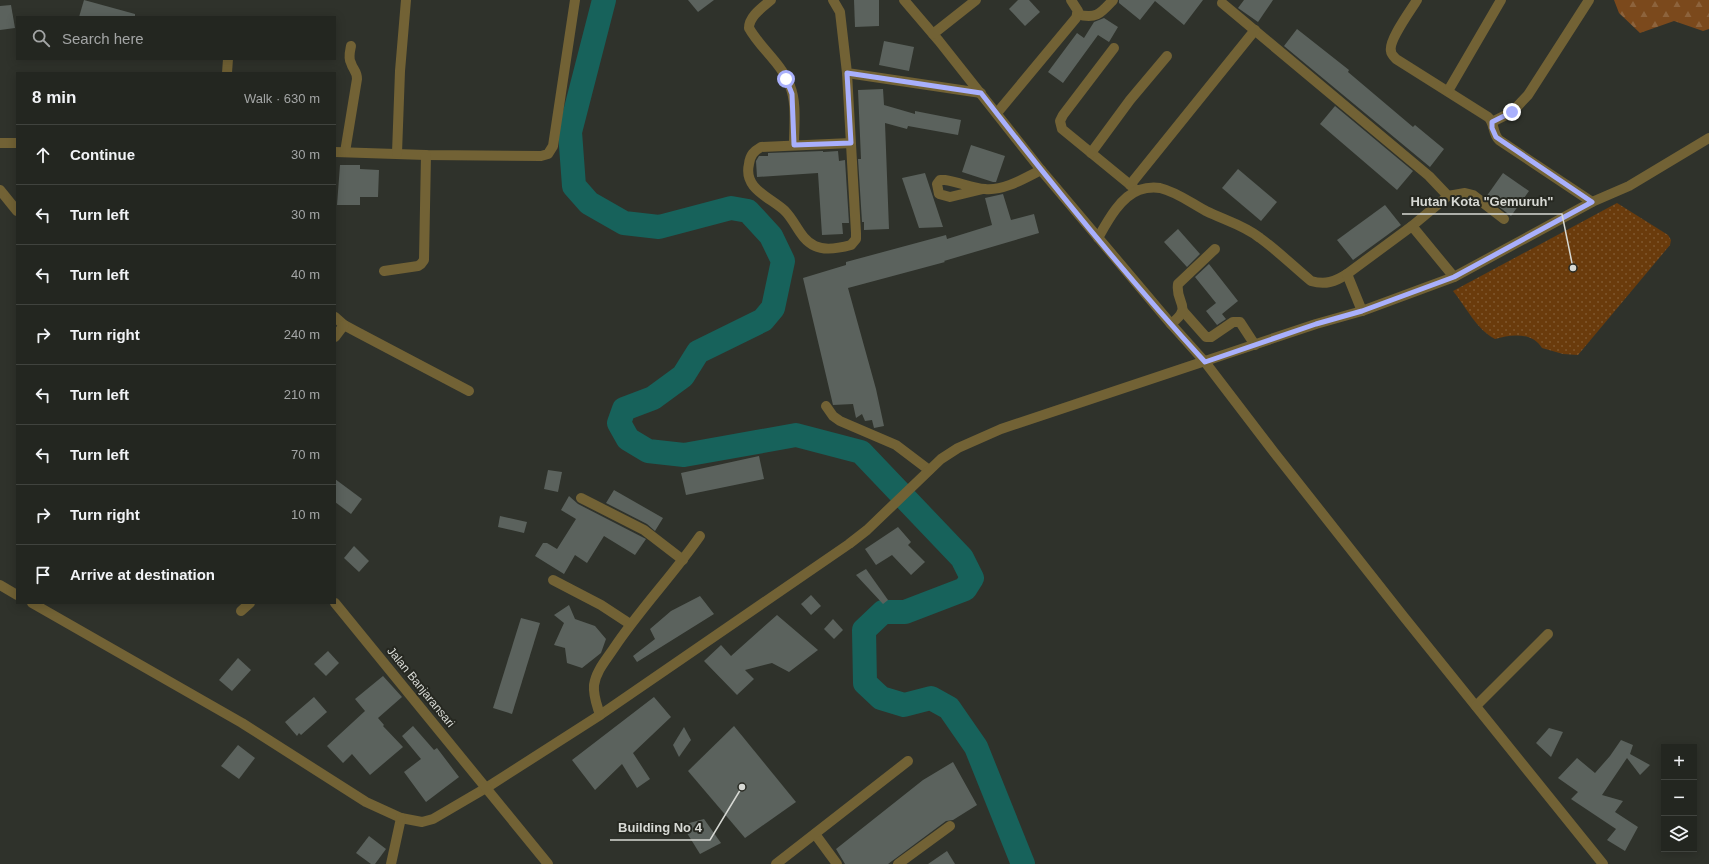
<!DOCTYPE html>
<meta charset="utf-8">
<style>
:root{--surface:#232620;--page:#2b2e29;--text:#f1f3f6;--muted:#a3a5a5;--line:#40433e}
body{margin:0;font-family:Helvetica,sans-serif;background:var(--page);color:var(--text)}
.controls{position:absolute;right:12px;bottom:12px;display:grid;overflow:hidden;border-radius:0px;box-shadow:0 2px 10px #0003}
.controls button{width:36px;height:36px;display:grid;place-items:center;padding:0;border:0;border-bottom:1px solid var(--line);background:var(--surface);color:var(--text);font:20px sans-serif}
.stop{position:absolute;width:12px;height:12px;margin:-9px;border:3px solid #a9b0fc;border-radius:50%;background:#fff}
.stop.end{background:#a9b0fc;border-color:#fff;box-shadow:0 1px 4px #0008}
.list{margin:0;padding:0;list-style:none}
h2{display:flex;justify-content:space-between;align-items:center;height:52px;margin:0;padding:0 16px;font-size:17px}
h2 small{font-size:13px;font-weight:400;color:var(--muted)}
.list li{display:grid;grid-template-columns:26px 1fr auto;gap:12px;align-items:center;box-sizing:border-box;height:60px;padding:0 16px;border-top:1px solid var(--line)}
.list b{display:block;font-size:15px;white-space:nowrap}
.list em{font-size:13px;font-style:normal;color:var(--muted)}
.icon{flex:none;width:22px;height:22px;fill:none;stroke:currentColor;stroke-width:2;stroke-linecap:round;stroke-linejoin:round}
.map{position:relative;flex:none;width:1709px;height:864px;overflow:hidden}
.search{position:absolute;background:var(--surface);box-shadow:0 2px 10px #0003;left:16px;top:16px;width:320px;height:44px;display:flex;align-items:center;gap:10px;box-sizing:border-box;padding:0 14px;border-radius:0px;color:var(--muted);font-size:15px}
.panel{position:absolute;background:var(--surface);box-shadow:0 2px 10px #0003;left:16px;top:72px;width:320px;height:532px;border-radius:0px}
.map>svg:first-child{display:block}
.green{fill:url(#green-dots)}
.forest{fill:url(#forest-firs)}
.lines{fill:none;stroke-linecap:round;stroke-linejoin:round}
.river{stroke:#17625b;stroke-width:24}
.building{fill:#5b625d}
.minor{stroke:#726235;stroke-width:10}
.route{stroke:#a9b0fc;stroke-width:5}
.labels{text-anchor:middle;stroke-width:4;stroke-linejoin:round;paint-order:stroke}
.street-label{font-size:12px;fill:#d7d9d4;stroke:#262821}
.leader{fill:none;stroke:#d7d9d4;stroke-width:1.5}
.callout-dot{fill:#d7d9d4;stroke:#262821;stroke-width:1.5}
.callout-label{font-size:13px;text-anchor:middle;font-weight:bold;fill:#d7d9d4;stroke:#262821;stroke-width:4;stroke-linejoin:round;paint-order:stroke}
</style>
<div class="map">
<svg width="1709" height="864" viewBox="0 0 1709 864">
<defs>
<pattern id="green-dots" width="8" height="8" patternUnits="userSpaceOnUse"><rect width="8" height="8" fill="#6a3b0c"/><path d="M2 2h.1M6 6h.1" fill="none" stroke="#7f572e" stroke-width="1.8" stroke-linecap="round"/></pattern>
<pattern id="forest-firs" width="22" height="20" patternUnits="userSpaceOnUse"><rect width="22" height="20" fill="#7b491c"/><path d="M5 1l3.5 6h-7zM16 11l3.5 6h-7z" fill="#8d633c"/></pattern>
</defs>
<rect width="100%" height="100%" fill="#2f322b"/>
<path class="green" d="M1617 203 1668 235 1671 240 1670 245 1578 355 1563 354 1542 348C1532 332 1511 334 1495 339 1476 329 1467 308 1453 291Z"/>
<polygon class="forest" points="1614,0 1709,0 1709,29 1703,31 1674,21 1640,33 1619,13"/>
<g class="lines">
<polyline class="river" points="604,0 570,132 574,186 589,203 624,223 659,227 731,208 748,211 771,236 783,261 773,308 763,320 698,352 683,376 653,398 624,409 619,423 628,439 648,451 684,455 796,435 861,452 962,558 972,578 965,589 905,612 883,612 864,630 865,683 881,698 904,705 931,698 949,708 976,747 1023,864"/>
</g>
<g class="building">
<polygon points="84,0 135,14 135,17 79,17"/>
<polygon points="688,0 714,0 698,12"/>
<polygon points="854,0 879,0 879,26 855,27"/>
<polygon points="1018,0 1029,0 1040,12 1025,26 1009,9"/>
<polygon points="1119,0 1203,0 1184,25 1155,1 1140,20 1119,3"/>
<polygon points="1244,0 1273,0 1258,22 1238,8"/>
<polygon points="11,5 15,28 0,30 0,6"/>
<polygon points="1104,18 1118,27 1109,42 1098,35 1063,83 1048,72 1077,33 1084,38 1094,22"/>
<polygon points="1297,29 1349,70 1348,72 1413,127 1415,125 1444,149 1430,167 1284,46"/>
<polygon points="884,41 914,47 909,71 879,65"/>
<polygon points="883,89 884,105 915,114 915,111 961,120 958,135 908,126 907,129 885,123 889,229 864,230 864,222 862,222 858,159 861,159 858,90"/>
<polygon points="1335,106 1413,171 1397,190 1320,124"/>
<polygon points="971,145 1005,156 996,182 993,182 962,172"/>
<polygon points="823,151 823,152 838,151 839,161 845,160 849,223 842,223 843,234 822,235 818,173 757,177 756,161 759,156 768,156 768,153"/>
<polygon points="340,165 360,165 360,169 379,170 378,197 360,197 360,205 337,205"/>
<polygon points="1238,169 1277,202 1261,221 1222,188"/>
<polygon points="925,173 943,227 919,228 902,178"/>
<polygon points="1503,173 1529,191 1511,216 1486,197"/>
<polygon points="1003,194 1011,220 1034,214 1039,233 944,261 945,262 848,288 876,389 884,426 874,428 872,420 865,421 862,414 856,418 853,404 833,405 803,278 846,265 846,262 946,235 947,239 992,225 985,198"/>
<polygon points="1385,205 1401,225 1353,260 1337,240"/>
<polygon points="1178,229 1200,254 1187,267 1164,242"/>
<polygon points="1209,264 1238,301 1222,314 1226,319 1217,325 1206,311 1216,303 1195,277"/>
<polygon points="759,456 764,479 686,495 681,473"/>
<polygon points="548,470 562,472 558,492 544,489"/>
<polygon points="335,479 362,499 351,514 335,502"/>
<polygon points="614,490 663,518 655,531 647,524 606,503"/>
<polygon points="569,496 578,504 646,539 635,555 604,536 587,563 575,555 564,574 535,556 543,543 547,543 557,549 576,519 561,510"/>
<polygon points="500,516 527,522 524,533 498,527"/>
<polygon points="898,527 911,542 908,545 925,562 911,575 892,555 876,565 865,549"/>
<polygon points="354,546 369,561 359,572 344,558"/>
<polygon points="866,569 888,600 883,604 856,575"/>
<polygon points="811,595 821,606 811,615 801,604"/>
<polygon points="700,596 714,614 637,662 633,656 655,639 650,629 671,611"/>
<polygon points="569,605 575,619 595,626 606,639 601,653 582,668 567,663 565,648 554,645 564,623 554,615"/>
<polygon points="777,615 818,650 789,672 772,663 745,670 754,679 737,695 704,661 721,645 731,656"/>
<polygon points="521,618 540,623 512,714 493,708"/>
<polygon points="833,619 843,630 834,639 824,629"/>
<polygon points="328,651 339,663 326,676 314,664"/>
<polygon points="238,658 251,670 232,691 219,680"/>
<polygon points="383,676 402,697 378,718 384,725 383,726 403,747 370,775 352,754 343,763 327,746 365,711 355,699"/>
<polygon points="314,697 327,712 301,735 299,733 297,736 285,722"/>
<polygon points="654,697 671,717 633,753 650,779 637,788 622,764 595,790 572,760"/>
<polygon points="413,726 434,750 437,748 459,777 426,802 404,772 421,759 402,736"/>
<polygon points="734,726 796,802 745,838 688,771"/>
<polygon points="684,727 691,740 679,757 673,745"/>
<polygon points="1549,728 1563,732 1551,757 1536,743"/>
<polygon points="1621,740 1633,745 1630,754 1650,765 1640,775 1627,758 1602,795 1623,801 1615,812 1638,827 1625,851 1607,840 1616,829 1571,799 1578,792 1558,778 1577,758 1595,773 1610,756"/>
<polygon points="238,745 255,758 239,779 221,766"/>
<polygon points="953,762 977,805 953,820 946,821 888,864 845,864 836,849 923,780"/>
<polygon points="704,819 721,843 700,854 682,825"/>
<polygon points="369,836 386,849 375,864 371,864 356,853"/>
<polygon points="947,851 955,864 928,864"/>
</g>
<g class="lines">
<g class="minor">
<path d="M771 0C763 7 749 16 749 28 760 48 782 64 790 86 797 103 794 126 794 145"/>
<polyline points="833,0 840,12 847,73 981,93"/>
<polyline points="904,0 939,41 1041,170 1171,324 1205,362 1273,451 1404,617 1603,864"/>
<path d="M1417 0C1411 10 1388 41 1391 51 1391 54 1394 57 1396 59L1488 117C1495 123 1492 133 1499 140L1592 202"/>
<polyline points="1222,3 1429,176 1448,196"/>
<path d="M1077 14C1096 20 1101 13 1113 0"/>
<polyline points="933,34 976,0"/>
<polyline points="1114,48 1063,115 1060,121 1062,129 1134,188"/>
<polyline points="227,73 228,59"/>
<path d="M847 73 856 233V239L851 245C840 248 825 251 815 246 800 239 796 222 785 211 770 197 743 189 749 164 750 155 754 151 761 147L851 143"/>
<polyline points="1448,91 1501,0"/>
<polyline points="997,113 1076,18 1078,11 1071,0"/>
<polyline points="1492,122 1512,112 1528,95 1589,0"/>
<polyline points="0,143 17,143"/>
<polyline points="335,152 426,155 541,156 548,154 553,146 575,0"/>
<path d="M345 152 357 79C357 71 353 70 351 63 348 58 350 51 351 46"/>
<polyline points="397,153 400,71 406,0"/>
<polyline points="1091,153 1130,100 1167,56"/>
<polyline points="1130,185 1255,30"/>
<path d="M983 189 950 197 939 194 937 184 940 180H945C959 182 972 188 985 189 1004 191 1025 178 1041 170"/>
<polyline points="0,190 17,211"/>
<polyline points="1412,226 1448,196 1465,193 1473,195 1504,219"/>
<path d="M1098 238C1107 222 1120 197 1139 190 1145 188 1153 187 1160 188 1177 192 1191 203 1206 211 1224 220 1244 225 1260 238 1278 251 1294 267 1311 281 1325 285 1335 282 1347 274"/>
<polyline points="384,271 418,266 421,264 424,260 426,155"/>
<polyline points="1183,311 1206,337 1211,337 1233,322 1240,322 1255,345"/>
<polyline points="1362,311 1347,274 1412,226 1454,277"/>
<polyline points="335,317 344,325 357,332 469,391"/>
<path d="M1171 324C1194 306 1175 304 1178 284L1215 249"/>
<polyline points="335,337 344,325"/>
<polyline points="826,406 833,416 840,421 896,445 929,470"/>
<polyline points="581,498 644,530 683,560"/>
<polyline points="553,580 601,605 630,624"/>
<polyline points="0,585 17,595"/>
<polyline points="32,603 242,723 366,802 401,818 422,822 433,819 486,788 600,715 849,544 867,530 941,459 958,448 1001,429 1316,324 1362,311 1454,277 1592,202 1629,186 1709,138"/>
<polyline points="335,603 548,864"/>
<polyline points="241,611 250,603"/>
<polyline points="1476,706 1548,634"/>
<path d="M600 715C597 705 593 696 594 685 596 671 606 660 614 648 640 609 673 575 700 536"/>
<polyline points="815,834 837,864"/>
<polyline points="391,864 401,818"/>
<polyline points="776,864 908,761"/>
<polyline points="898,864 950,826"/>
</g>
</g>
<g class="lines">
<path class="route" d="M786 79 792 94 794 145 851 143 847 73 981 93C1052 185 1126 276 1205 362L1316 324 1362 311 1454 277 1592 202 1496 137 1492 128V122L1512 112"/>
</g>
<g class="labels">
<g class="street-label">
<text transform="translate(421 687) rotate(51)" y="4">Jalan Banjaransari</text>
</g>
</g>
<path class="leader" d="M1573 268L1562 214H1402M742 787L710 840H610"/>
<g class="callout-dot">
<circle cx="1573" cy="268" r="4"/>
<circle cx="742" cy="787" r="4"/>
</g>
<g class="callout-label">
<text x="1482" y="206">Hutan Kota "Gemuruh"</text>
<text x="660" y="832">Building No 4</text>
</g>
</svg>
<div class="controls">
<button>+</button>
<button>−</button>
<button><svg class="icon" aria-label="layers" viewBox="0 0 24 24"><path d="M12 4l9 5-9 5-9-5zM3 14l9 5 9-5"/></svg></button>
</div>
<div class="stop" style="left:786px;top:79px"></div>
<div class="stop end" style="left:1512px;top:112px"></div>
<div class="search"><svg class="icon" aria-label="search" viewBox="0 0 24 24"><circle cx="10" cy="10" r="6"/><path d="M15 15l6 6"/></svg>Search here</div>
<section class="panel">
<h2>8 min<small>Walk · 630 m</small></h2>
<ul class="list">
<li><svg class="icon" aria-label="ahead" viewBox="0 0 24 24"><path d="M12 20V5M6 11l6-6 6 6"/></svg><div><b>Continue</b></div><em>30 m</em></li>
<li><svg class="icon" aria-label="left" viewBox="0 0 24 24"><path d="M17 20v-9H6M10 6l-5 5 5 5"/></svg><div><b>Turn left</b></div><em>30 m</em></li>
<li><svg class="icon" aria-label="left" viewBox="0 0 24 24"><path d="M17 20v-9H6M10 6l-5 5 5 5"/></svg><div><b>Turn left</b></div><em>40 m</em></li>
<li><svg class="icon" aria-label="right" viewBox="0 0 24 24"><path d="M7 20v-9h11M14 6l5 5-5 5"/></svg><div><b>Turn right</b></div><em>240 m</em></li>
<li><svg class="icon" aria-label="left" viewBox="0 0 24 24"><path d="M17 20v-9H6M10 6l-5 5 5 5"/></svg><div><b>Turn left</b></div><em>210 m</em></li>
<li><svg class="icon" aria-label="left" viewBox="0 0 24 24"><path d="M17 20v-9H6M10 6l-5 5 5 5"/></svg><div><b>Turn left</b></div><em>70 m</em></li>
<li><svg class="icon" aria-label="right" viewBox="0 0 24 24"><path d="M7 20v-9h11M14 6l5 5-5 5"/></svg><div><b>Turn right</b></div><em>10 m</em></li>
<li><svg class="icon" aria-label="arrive" viewBox="0 0 24 24"><path d="M6 21V4h12l-3 4 3 4H6"/></svg><div><b>Arrive at destination</b></div></li>
</ul>
</section>
</div>
